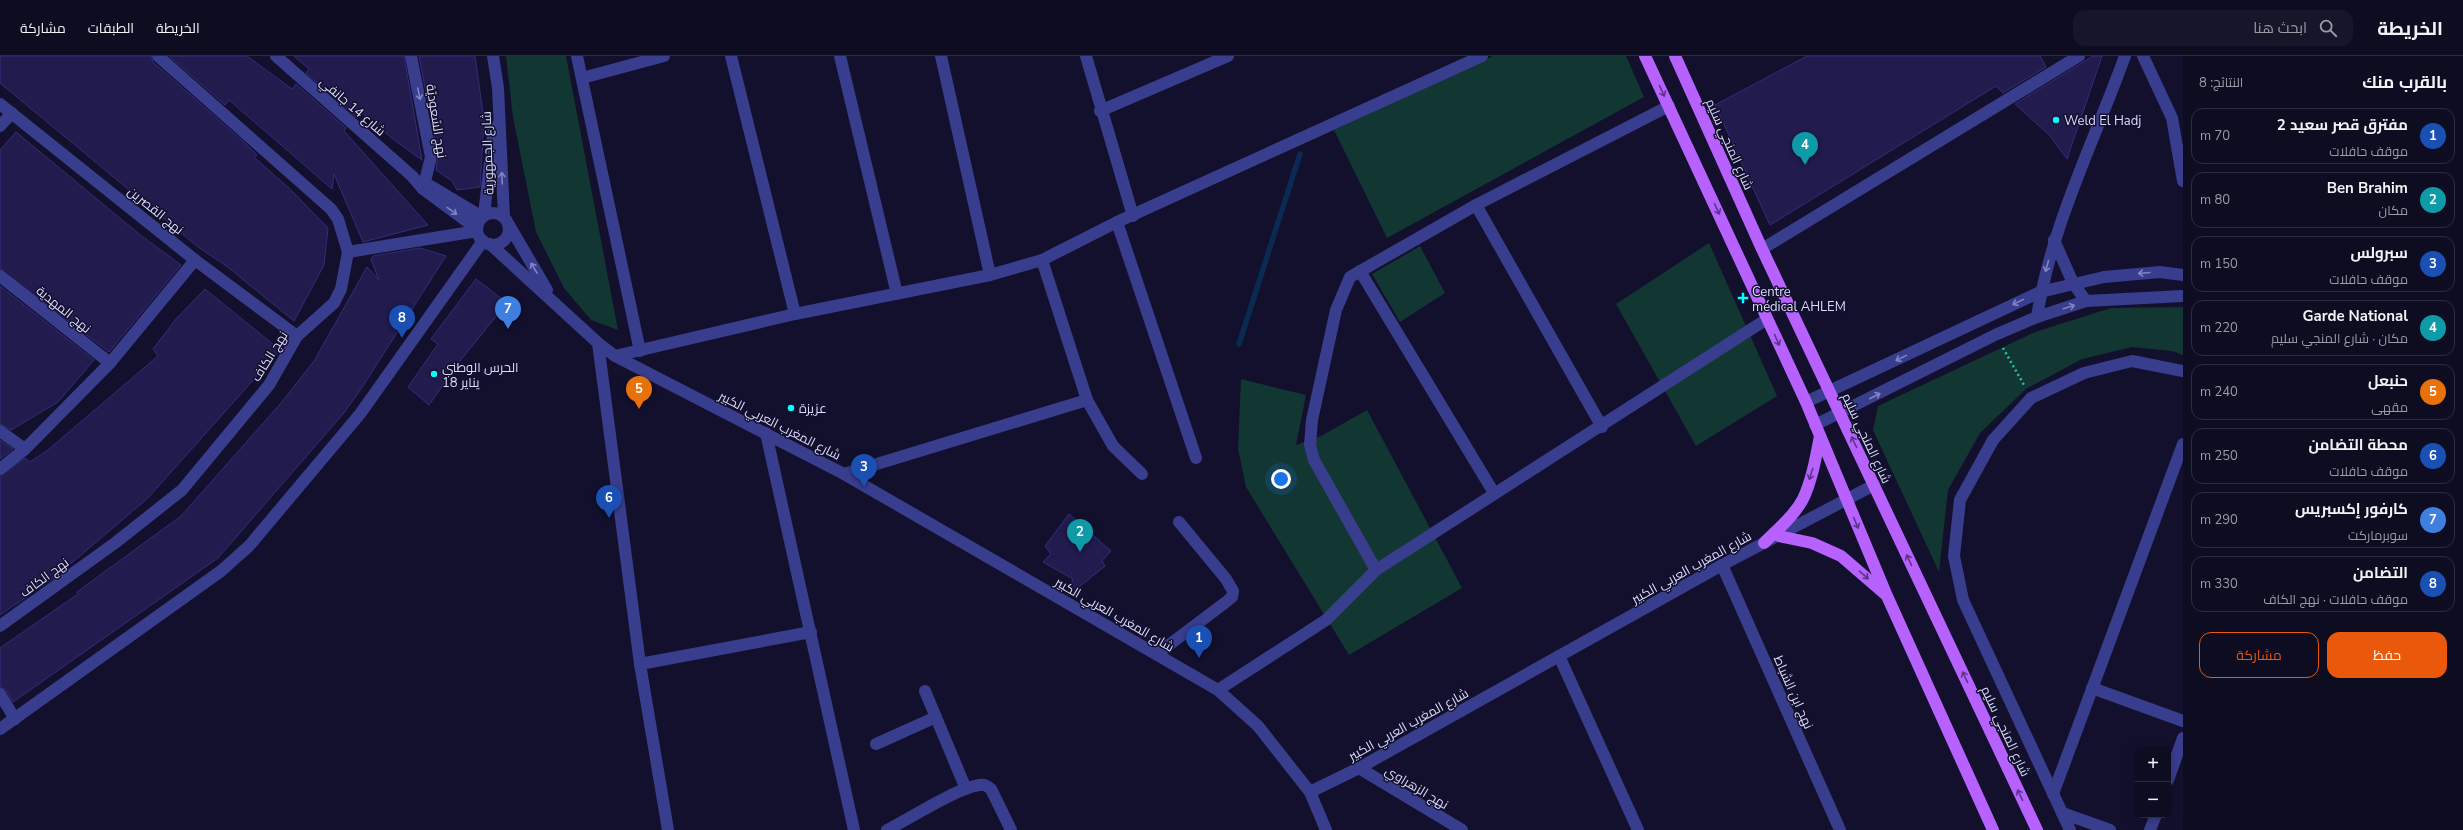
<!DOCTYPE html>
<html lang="ar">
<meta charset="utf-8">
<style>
:root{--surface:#0e0c21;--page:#17152a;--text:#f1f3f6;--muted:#9b9ba5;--line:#2e2c3f;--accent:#ea580c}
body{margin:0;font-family:"Nunito Sans",Cairo,sans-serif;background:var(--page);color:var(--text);direction:rtl}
.controls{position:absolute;right:12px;bottom:12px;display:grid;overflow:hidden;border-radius:8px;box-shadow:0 2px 10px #0003}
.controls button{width:36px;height:36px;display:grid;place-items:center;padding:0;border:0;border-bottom:1px solid var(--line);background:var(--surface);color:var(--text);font:20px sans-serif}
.you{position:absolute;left:1281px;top:423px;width:14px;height:14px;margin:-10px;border:3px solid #fff;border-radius:50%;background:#1a73e8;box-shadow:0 0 0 6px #1a73e833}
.badge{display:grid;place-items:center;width:26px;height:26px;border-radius:50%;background:var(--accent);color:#fff;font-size:13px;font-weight:700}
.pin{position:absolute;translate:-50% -33px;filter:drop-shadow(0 1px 2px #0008)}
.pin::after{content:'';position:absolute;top:21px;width:14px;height:12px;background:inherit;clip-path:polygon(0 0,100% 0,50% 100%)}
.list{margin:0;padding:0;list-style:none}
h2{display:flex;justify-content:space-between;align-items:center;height:52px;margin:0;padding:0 16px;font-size:17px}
h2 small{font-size:13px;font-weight:400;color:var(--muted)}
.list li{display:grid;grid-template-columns:26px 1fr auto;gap:12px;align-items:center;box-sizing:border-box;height:56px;margin:0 8px 8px;padding:0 8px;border:1px solid var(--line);border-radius:12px}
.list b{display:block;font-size:15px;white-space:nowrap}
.list p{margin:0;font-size:13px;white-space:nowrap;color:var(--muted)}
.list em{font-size:13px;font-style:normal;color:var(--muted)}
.actions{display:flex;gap:8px;padding:12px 16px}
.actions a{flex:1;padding:9px 0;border:1px solid var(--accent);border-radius:12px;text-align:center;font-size:14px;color:var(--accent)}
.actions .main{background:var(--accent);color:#fff}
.icon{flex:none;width:22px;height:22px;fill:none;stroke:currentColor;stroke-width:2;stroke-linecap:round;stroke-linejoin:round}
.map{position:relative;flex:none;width:2183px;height:774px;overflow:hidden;direction:ltr}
header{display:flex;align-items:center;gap:24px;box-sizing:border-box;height:56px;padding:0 20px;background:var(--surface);border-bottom:1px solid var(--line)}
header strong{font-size:19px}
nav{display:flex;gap:22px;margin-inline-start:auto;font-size:14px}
.search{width:280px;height:36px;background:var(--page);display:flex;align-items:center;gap:10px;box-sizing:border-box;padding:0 14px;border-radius:12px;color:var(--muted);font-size:15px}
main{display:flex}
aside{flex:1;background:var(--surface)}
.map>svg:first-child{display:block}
.green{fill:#123632}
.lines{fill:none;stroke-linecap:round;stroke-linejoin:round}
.stream{stroke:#0a2a51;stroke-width:5.5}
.building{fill:#211b4e;stroke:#352c7b}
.path{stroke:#2ac3ad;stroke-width:2.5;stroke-dasharray:2 3;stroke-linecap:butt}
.minor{stroke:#393d8d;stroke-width:12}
.major{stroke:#b762ff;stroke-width:12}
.oneway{stroke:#5c358b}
.oneway2{stroke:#8284c0}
.poi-dot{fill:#07fbff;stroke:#12102c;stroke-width:1.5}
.labels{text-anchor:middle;stroke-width:3;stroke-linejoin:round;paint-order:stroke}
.street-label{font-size:13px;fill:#dcdbff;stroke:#12102c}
.poi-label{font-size:13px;fill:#dcdbff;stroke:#12102c;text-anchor:start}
</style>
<header>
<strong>الخريطة</strong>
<div class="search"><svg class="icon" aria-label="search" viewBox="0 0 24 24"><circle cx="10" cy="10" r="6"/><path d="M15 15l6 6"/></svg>ابحث هنا</div>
<nav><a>الخريطة</a><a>الطبقات</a><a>مشاركة</a></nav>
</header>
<main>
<aside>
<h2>بالقرب منك<small>النتائج: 8</small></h2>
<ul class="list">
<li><span class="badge" style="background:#1a4fb4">1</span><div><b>مفترق قصر سعيد 2</b><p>موقف حافلات</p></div><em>70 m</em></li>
<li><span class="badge" style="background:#0f9aa8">2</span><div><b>Ben Brahim</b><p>مكان</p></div><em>80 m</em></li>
<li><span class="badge" style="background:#1a4fb4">3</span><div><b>سبرولس</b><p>موقف حافلات</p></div><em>150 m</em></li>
<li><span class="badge" style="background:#0f9aa8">4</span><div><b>Garde National</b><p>مكان · شارع المنجي سليم</p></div><em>220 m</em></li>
<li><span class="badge" style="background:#e8710a">5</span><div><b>حنبعل</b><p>مقهى</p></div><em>240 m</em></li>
<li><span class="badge" style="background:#1a4fb4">6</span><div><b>محطة التضامن</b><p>موقف حافلات</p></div><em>250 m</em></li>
<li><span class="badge" style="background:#3f7fe0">7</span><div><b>كارفور إكسبريس</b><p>سوبرماركت</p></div><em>290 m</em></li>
<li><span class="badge" style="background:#1a4fb4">8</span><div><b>التضامن</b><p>موقف حافلات · نهج الكاف</p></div><em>330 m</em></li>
</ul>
<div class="actions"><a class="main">حفظ</a><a>مشاركة</a></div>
</aside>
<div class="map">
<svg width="2183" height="774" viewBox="0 0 2183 774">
<rect width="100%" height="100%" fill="#12102c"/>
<g class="green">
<polygon points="506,0 566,0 618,274 591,264 564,232 536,176 513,61"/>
<polygon points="1493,0 1626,0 1644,41 1387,182 1334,74"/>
<polygon points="1709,187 1777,340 1696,390 1616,248"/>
<polygon points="1420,190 1445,237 1400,266 1372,218"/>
<polygon points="2183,251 2183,299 2172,295 2132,291 2082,303 2026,333 1980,377 1948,434 1939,516 1873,374 1878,350 2035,276 2111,252"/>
<polygon points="1241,323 1306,339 1296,389 1321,380 1367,354 1462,532 1349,599 1246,431 1238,393"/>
</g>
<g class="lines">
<polyline class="stream" points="1239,288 1300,98"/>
</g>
<g class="building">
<polygon points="0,0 151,0 153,6 244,86 257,99 254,101 290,133 328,172 324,209 294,265 225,209 198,191 0,27"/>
<polygon points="169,0 247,0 292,33 296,28 346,72 344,75 428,169 363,186 334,118 332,133 229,44 225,49"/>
<polygon points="294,0 404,0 422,104 394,84 361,56 356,61 306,17 309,13"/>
<polygon points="419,0 475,0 484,64 480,131 457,134 452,125 436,114 438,100"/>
<polygon points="1807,0 2040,0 2046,11 2003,37 1996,30 1770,169 1715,49"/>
<polygon points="2093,0 2102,0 2067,103 2050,80 2015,48"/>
<polygon points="16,76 139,178 181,209 109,296 0,213 0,94"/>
<polygon points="420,192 446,200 361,333 343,358 218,502 13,646 6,634 0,631 0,592 78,538 77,536 181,460 281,347 314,305 367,211 379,224 371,204 373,200"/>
<polygon points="476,223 507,247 460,305 429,349 408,331 438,288 431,283"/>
<polygon points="0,230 94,304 58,346 11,374 0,368"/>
<polygon points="205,233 280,294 148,442 54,522 0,559 0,420 25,402 30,406 48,394 158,300 153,293 176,263"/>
<polygon points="0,384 13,393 0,403"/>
<polygon points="1069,458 1111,495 1102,505 1105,510 1069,539 1067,538 1073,523 1043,506 1051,498 1045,490"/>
</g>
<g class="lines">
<polyline class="path" points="2003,292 2024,329"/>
<g class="minor">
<polyline points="276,0 412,120 423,133 477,173"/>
<polyline points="411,0 431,101 423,133"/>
<polyline points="493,0 498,32 504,161"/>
<polyline points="577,0 640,295"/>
<polyline points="731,0 795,258"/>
<polyline points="840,0 897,238"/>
<polyline points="941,0 990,219"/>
<polyline points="1086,0 1133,160"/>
<polyline points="2143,0 2172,62 2183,125"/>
<polyline points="582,22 664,0"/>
<polyline points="0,48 195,204 297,280"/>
<polyline points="1100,55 1228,0"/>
<polyline points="0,70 12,57"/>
<polyline points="422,125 482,161"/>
<polyline points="1476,149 1602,371"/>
<circle cx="493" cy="173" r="16"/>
<polyline points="484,159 494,71"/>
<polyline points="1117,166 1196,402"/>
<polyline points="509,169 547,234"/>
<polyline points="2054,184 2073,227 2086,245"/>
<polyline points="490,188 598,287 615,300 844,418 1218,634 1258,670 1310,736 1359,712 1722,509 1874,429"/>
<polyline points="1762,193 2079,0"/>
<polyline points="348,196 477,175"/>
<polyline points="1360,215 1494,437"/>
<polyline points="0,220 110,307"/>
<path d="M2037 261C2051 170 2094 86 2125 0"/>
<polyline points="598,287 640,608 668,774"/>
<polyline points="615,300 795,258 990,219 1042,204 1117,166 1482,0"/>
<polyline points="1087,344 1113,390 1142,418"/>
<polyline points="1806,346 2040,236 2104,221 2160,216 2183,219"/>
<polyline points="1815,369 1995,279 2037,261 2086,245 2183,240"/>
<polyline points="0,375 25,393"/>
<polyline points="766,377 854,774"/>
<polyline points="0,413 25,393 110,307 195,204"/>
<polyline points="844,418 1087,344 1042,204"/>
<polyline points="1722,509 1840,774"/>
<polyline points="1376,514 1314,404 1310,389 1312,364 1336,254 1350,221 1476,149 1669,50"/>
<polyline points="0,570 115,487 182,434 269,329 297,280 334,247 341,233 348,196 338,163 331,153 158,0"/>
<polyline points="1157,598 1226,546 1232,541 1233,535 1226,523 1179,466"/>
<polyline points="1559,600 1638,774"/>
<polyline points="640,608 811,576"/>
<polyline points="2092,632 2183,665"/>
<polyline points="1218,634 1326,564 1376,514 1767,263"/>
<polyline points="925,635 966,733"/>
<polyline points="0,638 15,663"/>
<polyline points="0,673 221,515 249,490 360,358 483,185"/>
<polyline points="876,688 936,661"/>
<polyline points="1359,712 1462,774"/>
<polyline points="2168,724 2183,682"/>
<polyline points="1310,736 1326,774"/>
<polyline points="2053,738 2183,388"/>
<polyline points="2062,757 2110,774"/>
<path d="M887 774C909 763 958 731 980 729 985 728 987 730 991 733L1011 774"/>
<polyline points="2070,774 1963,544 1954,500 1960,444 1993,384 2031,342 2084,317 2132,305 2183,315"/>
<polyline points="2150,774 2156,759"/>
</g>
<g class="major">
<polyline points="1645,0 1806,346 1887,540 1993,774"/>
<polyline points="1675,0 1762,193 2037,774"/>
<polyline points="1779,480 1812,487 1841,500 1885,538"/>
<path d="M1764 487C1777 474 1794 460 1803 443 1812 424 1816 401 1820 380"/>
</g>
</g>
<defs><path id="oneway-shaft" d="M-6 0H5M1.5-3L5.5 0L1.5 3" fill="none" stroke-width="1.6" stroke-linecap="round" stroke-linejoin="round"/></defs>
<g class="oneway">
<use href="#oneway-shaft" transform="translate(1662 35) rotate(65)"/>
<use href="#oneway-shaft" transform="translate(1717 153) rotate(65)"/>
<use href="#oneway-shaft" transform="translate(1777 284) rotate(66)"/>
<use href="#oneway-shaft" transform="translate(1854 386) rotate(-116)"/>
<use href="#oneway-shaft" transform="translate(1811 418) rotate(108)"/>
<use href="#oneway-shaft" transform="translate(1856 467) rotate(67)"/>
<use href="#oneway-shaft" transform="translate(1909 504) rotate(-115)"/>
<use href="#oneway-shaft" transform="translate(1864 519) rotate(41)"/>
<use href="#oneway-shaft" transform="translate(1965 621) rotate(-115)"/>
<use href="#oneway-shaft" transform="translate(2020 739) rotate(-115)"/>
</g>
<g class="oneway2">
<use href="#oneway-shaft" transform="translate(419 38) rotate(78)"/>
<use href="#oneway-shaft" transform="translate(502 122) rotate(-92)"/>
<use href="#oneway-shaft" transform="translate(452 155) rotate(36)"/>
<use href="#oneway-shaft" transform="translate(2047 210) rotate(105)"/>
<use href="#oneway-shaft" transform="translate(534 212) rotate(-121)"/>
<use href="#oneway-shaft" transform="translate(2144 217) rotate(175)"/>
<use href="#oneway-shaft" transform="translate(2018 246) rotate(154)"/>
<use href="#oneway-shaft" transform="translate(2069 251) rotate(-18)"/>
<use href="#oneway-shaft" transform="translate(1901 302) rotate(154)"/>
<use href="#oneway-shaft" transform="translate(1875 340) rotate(-27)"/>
</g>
<g class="poi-dot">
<circle cx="2056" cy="64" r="4"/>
<path d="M1741 236h4v4h4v4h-4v4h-4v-4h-4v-4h4z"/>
<circle cx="434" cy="318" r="4"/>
<circle cx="791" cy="352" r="4"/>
</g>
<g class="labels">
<g class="street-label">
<text transform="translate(353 50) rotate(41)" y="5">شارع 14 جانفي</text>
<text transform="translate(437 65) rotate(81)" y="5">نهج السّعوديّة</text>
<text transform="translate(1730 88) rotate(66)" y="5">شارع المنجي سليم</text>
<text transform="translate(487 97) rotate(-92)" y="5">شارع الجمهورية</text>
<text transform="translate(156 154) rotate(39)" y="5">نهج القصرين</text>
<text transform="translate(64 253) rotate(39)" y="5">نهج المهدية</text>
<text transform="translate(269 300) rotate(-58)" y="5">نهج الكاف</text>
<text transform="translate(780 369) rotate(27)" y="5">شارع المغرب العربي الكبير</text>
<text transform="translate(1867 382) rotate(65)" y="5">شارع المنجي سليم</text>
<text transform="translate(1691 511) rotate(-29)" y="5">شارع المغرب العربي الكبير</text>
<text transform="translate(44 521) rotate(-36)" y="5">نهج الكاف</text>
<text transform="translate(1115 558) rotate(30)" y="5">شارع المغرب العربي الكبير</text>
<text transform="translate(1794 636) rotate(66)" y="5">نهج ابن الشباط</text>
<text transform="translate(1408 668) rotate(-29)" y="5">شارع المغرب العربي الكبير</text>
<text transform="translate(2006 675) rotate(65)" y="5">شارع المنجي سليم</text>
<text transform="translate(1417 731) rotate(31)" y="5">نهج الزهراوي</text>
</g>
<g class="poi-label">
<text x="2064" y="69">Weld El Hadj</text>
<text x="1752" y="240">Centre<tspan x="1752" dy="15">médical AHLEM</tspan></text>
<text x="442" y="316">الحرس الوطني<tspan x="442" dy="15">18 يناير</tspan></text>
<text x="799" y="357">عزيزة</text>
</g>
</g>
</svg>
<div class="controls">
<button>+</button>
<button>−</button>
</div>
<div class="you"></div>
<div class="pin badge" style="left:1199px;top:602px;background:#1a4fb4">1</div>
<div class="pin badge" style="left:1080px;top:496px;background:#0f9aa8">2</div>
<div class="pin badge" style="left:864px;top:431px;background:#1a4fb4">3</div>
<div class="pin badge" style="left:1805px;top:109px;background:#0f9aa8">4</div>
<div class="pin badge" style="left:639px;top:353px;background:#e8710a">5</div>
<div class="pin badge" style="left:609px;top:462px;background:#1a4fb4">6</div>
<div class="pin badge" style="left:508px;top:273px;background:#3f7fe0">7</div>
<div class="pin badge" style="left:402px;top:282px;background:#1a4fb4">8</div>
</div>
</main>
